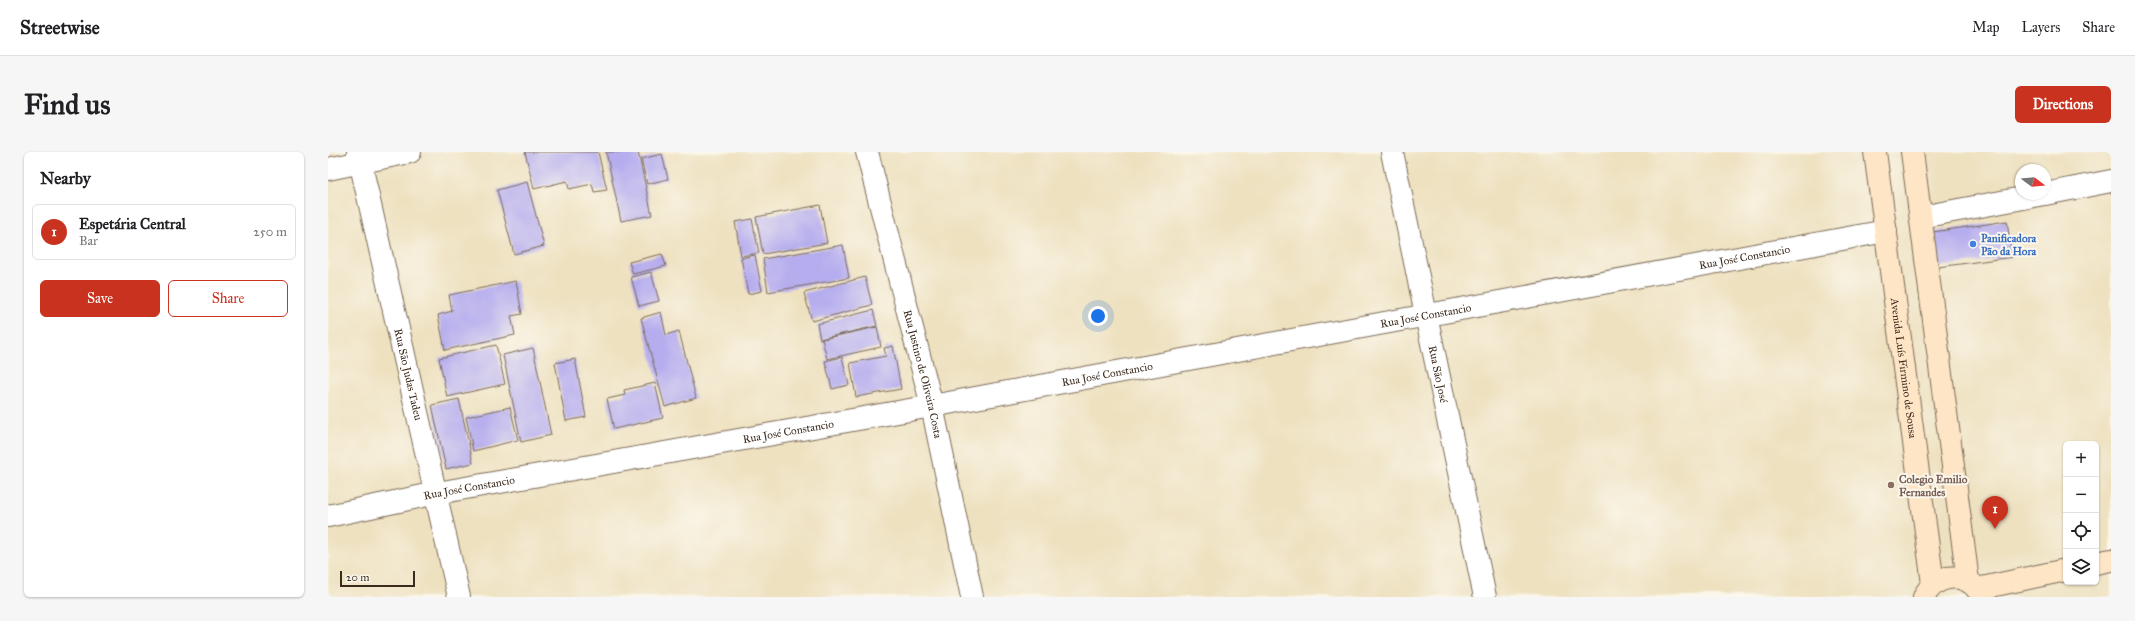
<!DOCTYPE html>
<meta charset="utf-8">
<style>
:root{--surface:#fff;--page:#f6f6f6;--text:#202124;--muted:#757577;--line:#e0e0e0;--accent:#c8321e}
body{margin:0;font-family:"IM FELL Great Primer",serif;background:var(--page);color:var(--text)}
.controls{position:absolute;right:12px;bottom:12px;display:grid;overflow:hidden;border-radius:6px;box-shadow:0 1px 3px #0004}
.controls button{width:36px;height:36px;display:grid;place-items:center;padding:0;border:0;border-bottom:1px solid var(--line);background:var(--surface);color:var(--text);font:20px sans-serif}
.compass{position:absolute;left:1687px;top:12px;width:36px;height:36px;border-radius:50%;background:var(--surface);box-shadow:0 1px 3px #0004;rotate:106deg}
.scale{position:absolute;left:12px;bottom:10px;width:75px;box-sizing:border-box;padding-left:4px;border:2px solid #3b2a1e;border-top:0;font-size:11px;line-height:14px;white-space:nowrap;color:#3b2a1e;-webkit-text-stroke:3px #fbf7ec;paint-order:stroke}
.you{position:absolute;left:770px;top:164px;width:14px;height:14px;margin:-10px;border:3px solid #fff;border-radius:50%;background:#1a73e8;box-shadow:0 0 0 6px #1a73e833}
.badge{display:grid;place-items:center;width:26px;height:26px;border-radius:50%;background:var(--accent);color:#fff;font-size:13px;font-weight:700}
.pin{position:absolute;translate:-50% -33px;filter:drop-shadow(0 1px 2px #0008)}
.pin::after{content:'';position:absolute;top:21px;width:14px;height:12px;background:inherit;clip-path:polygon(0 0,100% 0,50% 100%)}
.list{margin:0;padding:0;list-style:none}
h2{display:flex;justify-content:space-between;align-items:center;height:52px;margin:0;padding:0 16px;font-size:17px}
h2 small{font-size:13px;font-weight:400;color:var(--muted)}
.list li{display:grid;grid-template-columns:26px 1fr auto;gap:12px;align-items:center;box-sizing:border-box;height:56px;margin:0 8px 8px;padding:0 8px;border:1px solid var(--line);border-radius:6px}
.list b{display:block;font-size:15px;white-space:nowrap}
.list p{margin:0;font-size:13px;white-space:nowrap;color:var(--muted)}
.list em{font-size:13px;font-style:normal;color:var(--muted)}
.actions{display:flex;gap:8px;padding:12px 16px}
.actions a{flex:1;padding:9px 0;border:1px solid var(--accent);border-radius:6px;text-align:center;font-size:14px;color:var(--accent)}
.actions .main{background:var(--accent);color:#fff}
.icon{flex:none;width:22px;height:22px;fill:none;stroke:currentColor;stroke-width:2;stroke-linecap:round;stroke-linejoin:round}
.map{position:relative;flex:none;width:1783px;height:445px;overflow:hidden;border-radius:6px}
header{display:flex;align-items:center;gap:24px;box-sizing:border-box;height:56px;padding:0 20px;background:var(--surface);border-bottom:1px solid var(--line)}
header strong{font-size:19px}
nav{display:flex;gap:22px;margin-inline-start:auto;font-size:14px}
.intro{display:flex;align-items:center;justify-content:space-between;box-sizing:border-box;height:96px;padding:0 24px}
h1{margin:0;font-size:28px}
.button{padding:10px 18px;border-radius:6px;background:var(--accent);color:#fff;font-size:14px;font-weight:700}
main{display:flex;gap:24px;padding:0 24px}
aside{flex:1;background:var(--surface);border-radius:6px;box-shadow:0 1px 3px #0004}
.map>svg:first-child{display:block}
.building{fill:#b6adee}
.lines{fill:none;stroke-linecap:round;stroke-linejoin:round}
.street-casing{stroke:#7a6a57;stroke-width:24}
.secondary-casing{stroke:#7a6a57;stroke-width:24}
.street{stroke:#fff;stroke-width:22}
.secondary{stroke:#fde5c5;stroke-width:22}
.shop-dot{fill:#3f7fe0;stroke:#fbf7ec;stroke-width:1.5}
.education-dot{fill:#8d6e63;stroke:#fbf7ec;stroke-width:1.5}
.labels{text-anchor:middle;stroke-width:4;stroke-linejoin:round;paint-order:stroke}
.shop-label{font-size:11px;font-weight:bold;fill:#366cbe;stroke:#fbf7ec;text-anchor:start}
.street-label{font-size:11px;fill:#3b2a1e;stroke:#fbf7ec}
.education-label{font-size:11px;font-weight:bold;fill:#785e54;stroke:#fbf7ec;text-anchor:start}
</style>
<header>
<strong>Streetwise</strong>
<nav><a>Map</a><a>Layers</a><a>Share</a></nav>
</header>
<div class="intro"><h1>Find us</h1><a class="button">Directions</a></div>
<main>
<aside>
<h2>Nearby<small></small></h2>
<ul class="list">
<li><span class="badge">1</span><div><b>Espetária Central</b><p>Bar</p></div><em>250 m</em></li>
</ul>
<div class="actions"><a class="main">Save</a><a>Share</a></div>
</aside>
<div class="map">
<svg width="1783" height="445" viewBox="0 0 1783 445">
<rect width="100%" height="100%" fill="#fbf7ec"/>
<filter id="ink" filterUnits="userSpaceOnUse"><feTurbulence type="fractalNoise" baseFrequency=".025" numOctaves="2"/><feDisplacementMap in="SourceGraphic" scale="8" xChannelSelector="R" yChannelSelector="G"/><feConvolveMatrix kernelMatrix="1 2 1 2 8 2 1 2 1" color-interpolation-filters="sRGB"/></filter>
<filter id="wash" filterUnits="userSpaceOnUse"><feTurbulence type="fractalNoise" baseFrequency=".012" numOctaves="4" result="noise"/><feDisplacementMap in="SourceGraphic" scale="16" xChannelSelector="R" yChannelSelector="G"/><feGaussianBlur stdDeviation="0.9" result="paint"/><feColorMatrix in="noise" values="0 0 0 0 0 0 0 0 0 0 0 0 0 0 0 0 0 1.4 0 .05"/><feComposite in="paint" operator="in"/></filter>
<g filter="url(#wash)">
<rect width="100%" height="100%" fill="#eee1c0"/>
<g id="blocks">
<g class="building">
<polygon points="197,0 270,0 279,38 266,40 264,32 241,37 239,29 206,37"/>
<polygon points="278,0 310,0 324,63 293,69"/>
<polygon points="334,2 340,27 319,32 313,7"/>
<polygon points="199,30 216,94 186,102 169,38"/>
<polygon points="492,53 499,91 435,102 428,65"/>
<polygon points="424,67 431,101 413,104 407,70"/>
<polygon points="1679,69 1684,105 1610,115 1605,80"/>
<polygon points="515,93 521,126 440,140 435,107"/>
<polygon points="334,102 338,114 305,122 301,110"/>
<polygon points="427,103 434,139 420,142 413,106"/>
<polygon points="323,120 331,149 311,154 303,125"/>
<polygon points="537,125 544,153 484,169 476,141"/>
<polygon points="188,129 194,162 183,164 187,183 117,198 110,163 124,159 121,143"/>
<polygon points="545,158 549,174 492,187 489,172"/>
<polygon points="333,160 338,183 351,179 368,246 337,255 313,166"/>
<polygon points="549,175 553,195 499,207 494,187"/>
<polygon points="168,193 177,232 119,245 111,206"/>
<polygon points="565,194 573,237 528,245 522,211 558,204 556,196"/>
<polygon points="205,196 223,283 193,290 175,203"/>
<polygon points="514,205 521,233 504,237 497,209"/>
<polygon points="247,207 258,265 238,269 227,211"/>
<polygon points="327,231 335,266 286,277 279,247 297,243 296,238"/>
<polygon points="131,247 145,311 118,317 104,253"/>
<polygon points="182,255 190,288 145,299 138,265"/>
</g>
</g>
</g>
<g filter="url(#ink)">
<use href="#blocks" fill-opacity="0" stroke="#7a6a57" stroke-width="1"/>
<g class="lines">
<defs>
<g id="street">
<path id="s1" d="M30 0 131 445"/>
<path id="s2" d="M539 0 604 254 644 445"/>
<path id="s3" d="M1064 0 1157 445"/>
<polyline points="0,17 82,0"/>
<polyline points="1717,42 1783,29"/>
<polyline points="1593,65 1716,42"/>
<path id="s4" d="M0 364 109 341 604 254 1558 79"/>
</g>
<g id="secondary">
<path id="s5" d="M1547 0 1605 432"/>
<polyline points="1584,0 1640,429"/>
<polyline points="1768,411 1783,408"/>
<polyline points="1649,437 1738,418"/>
<path d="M1596 445C1606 423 1635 418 1650 438"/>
</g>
</defs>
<use href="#street" class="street-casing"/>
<use href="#secondary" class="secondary-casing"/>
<use href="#street" class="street"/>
<use href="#secondary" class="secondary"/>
</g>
</g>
<circle class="shop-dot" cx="1645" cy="92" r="4"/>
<circle class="education-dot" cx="1563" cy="333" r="4"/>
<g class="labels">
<g class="shop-label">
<text x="1653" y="90">Panificadora<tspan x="1653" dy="13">Pão da Hora</tspan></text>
</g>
<g class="street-label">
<text dy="4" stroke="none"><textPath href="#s4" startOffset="1440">Rua José Constancio</textPath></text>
<text dy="4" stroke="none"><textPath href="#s4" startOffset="1116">Rua José Constancio</textPath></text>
<text dy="4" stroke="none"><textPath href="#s5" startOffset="218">Avenida Luís Firmino de Sousa</textPath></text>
<text dy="4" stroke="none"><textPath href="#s1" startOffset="228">Rua São Judas Tadeu</textPath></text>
<text dy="4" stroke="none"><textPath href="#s2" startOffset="229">Rua Justino de Oliveira Costa</textPath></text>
<text dy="4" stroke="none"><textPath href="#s4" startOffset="792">Rua José Constancio</textPath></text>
<text dy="4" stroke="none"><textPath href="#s3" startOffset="227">Rua São José</textPath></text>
<text dy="4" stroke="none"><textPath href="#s4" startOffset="468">Rua José Constancio</textPath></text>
<text dy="4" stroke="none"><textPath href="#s4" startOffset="144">Rua José Constancio</textPath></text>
</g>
<g class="education-label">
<text x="1571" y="331">Colegio Emilio<tspan x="1571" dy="13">Fernandes</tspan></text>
</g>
</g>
</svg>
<div class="controls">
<button>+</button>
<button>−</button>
<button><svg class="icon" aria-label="locate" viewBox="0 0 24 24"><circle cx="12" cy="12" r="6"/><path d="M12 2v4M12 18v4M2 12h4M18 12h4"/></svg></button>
<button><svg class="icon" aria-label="layers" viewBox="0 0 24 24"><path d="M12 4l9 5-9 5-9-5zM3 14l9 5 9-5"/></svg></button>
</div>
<svg class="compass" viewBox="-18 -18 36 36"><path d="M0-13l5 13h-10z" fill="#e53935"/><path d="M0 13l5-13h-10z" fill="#757577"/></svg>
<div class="scale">20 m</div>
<div class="you"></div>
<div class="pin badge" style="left:1667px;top:377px">1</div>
</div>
</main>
